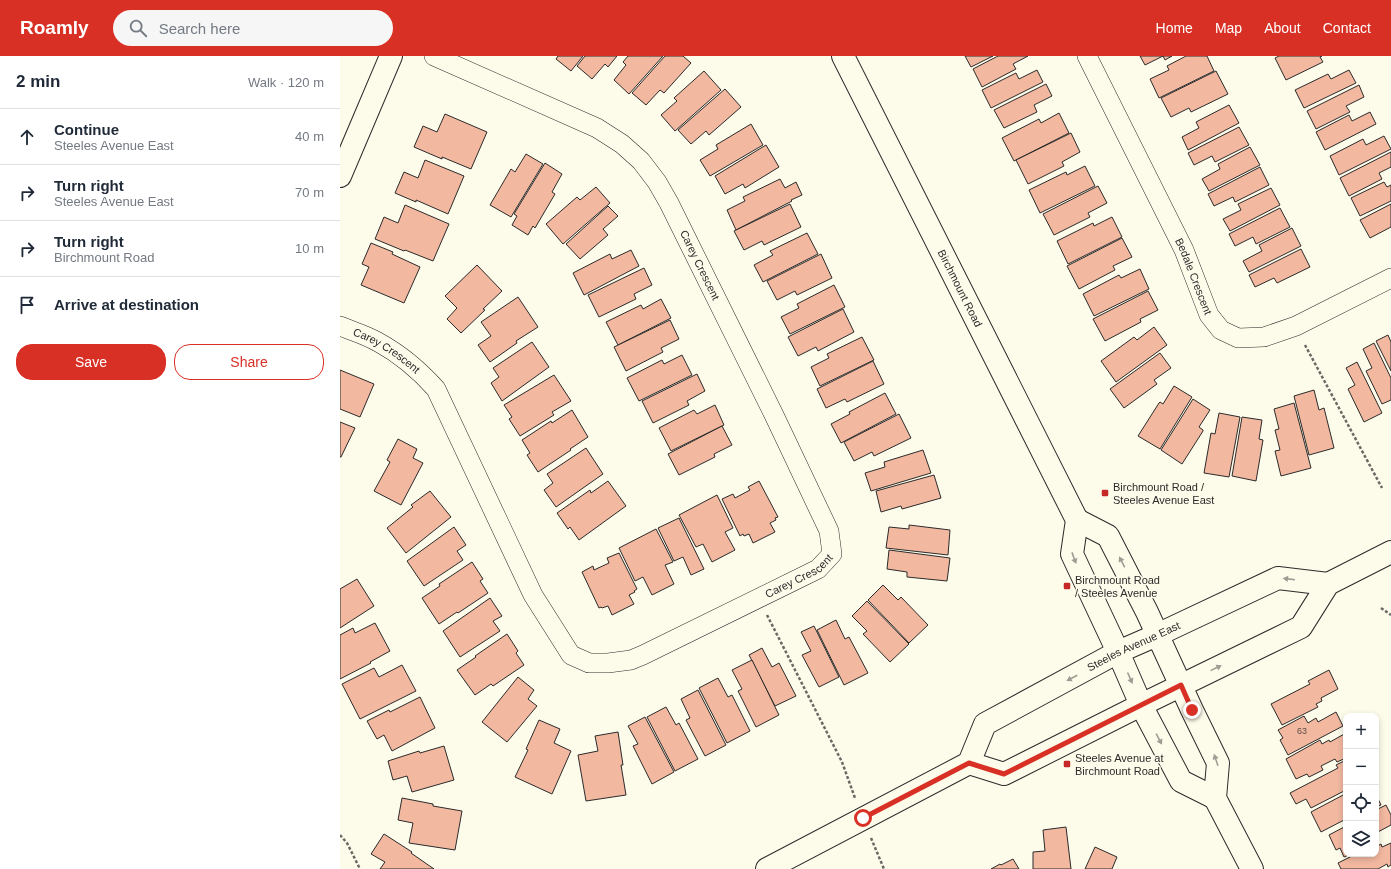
<!DOCTYPE html>
<meta charset="utf-8">
<style>
:root{--surface:#fff;--page:#f6f6f7;--text:#1f2937;--muted:#747a83;--line:#e0e1e3;--accent:#d93025}
body{margin:0;font-family:Arial,sans-serif;background:var(--page);color:var(--text)}
.controls{position:absolute;right:12px;bottom:12px;display:grid;overflow:hidden;border-radius:8px;box-shadow:0 2px 6px #0003}
.controls button{width:36px;height:36px;display:grid;place-items:center;padding:0;border:0;border-bottom:1px solid var(--line);background:var(--surface);color:var(--text);font:20px sans-serif}
.stop{position:absolute;width:12px;height:12px;margin:-9px;border:3px solid #d93025;border-radius:50%;background:#fff}
.stop.end{background:#d93025;border-color:#fff;box-shadow:0 1px 4px #0008}
.list{margin:0;padding:0;list-style:none}
h2{display:flex;justify-content:space-between;align-items:center;height:52px;margin:0;padding:0 16px;font-size:17px}
h2 small{font-size:13px;font-weight:400;color:var(--muted)}
.list li{display:grid;grid-template-columns:26px 1fr auto;gap:12px;align-items:center;box-sizing:border-box;height:56px;padding:0 16px;border-top:1px solid var(--line)}
.list b{display:block;font-size:15px;white-space:nowrap}
.list p{margin:0;font-size:13px;white-space:nowrap;color:var(--muted)}
.list em{font-size:13px;font-style:normal;color:var(--muted)}
.actions{display:flex;gap:8px;padding:12px 16px}
.actions a{flex:1;padding:9px 0;border:1px solid var(--accent);border-radius:16px;text-align:center;font-size:14px;color:var(--accent)}
.actions .main{background:var(--accent);color:#fff}
.icon{flex:none;width:22px;height:22px;fill:none;stroke:currentColor;stroke-width:2;stroke-linecap:round;stroke-linejoin:round}
.map{position:relative;flex:none;width:1051px;height:813px;overflow:hidden}
header{display:flex;align-items:center;gap:24px;box-sizing:border-box;height:56px;padding:0 20px;background:var(--accent);color:#fff}
header strong{font-size:19px}
nav{display:flex;gap:22px;margin-inline-start:auto;font-size:14px}
.search{width:280px;height:36px;background:var(--page);display:flex;align-items:center;gap:10px;box-sizing:border-box;padding:0 14px;border-radius:22px;color:var(--muted);font-size:15px}
main{display:flex}
aside{flex:1;background:var(--surface)}
.map>svg:first-child{display:block}
.building{fill:#f2b8a0;stroke:#2b2b2b}
.lines{fill:none;stroke-linecap:round;stroke-linejoin:round}
.minor-casing{stroke:#2b2b2b;stroke-width:20}
.tertiary-casing{stroke:#2b2b2b;stroke-width:24}
.secondary-casing{stroke:#2b2b2b;stroke-width:24}
.path{stroke:#6a6964;stroke-width:2.5;stroke-dasharray:3 2;stroke-linecap:butt}
.minor{stroke:#fdfbea;stroke-width:19}
.tertiary{stroke:#fdfbea;stroke-width:22}
.secondary{stroke:#fdfbea;stroke-width:22}
.oneway{fill:#9e9d94}
.route{stroke:#d93025;stroke-width:5}
.poi-dot{fill:#c62828;stroke:#fdfbea;stroke-width:1.5}
.labels{text-anchor:middle;stroke-width:3;stroke-linejoin:round;paint-order:stroke}
.number-label{font-size:9px;fill:#5d4e48}
.street-label{font-size:11px;fill:#2b2b2b;stroke:#fdfbea}
.poi-label{font-size:11px;fill:#2b2b2b;stroke:#fdfbea;text-anchor:start}
</style>
<header>
<strong>Roamly</strong>
<div class="search"><svg class="icon" aria-label="search" viewBox="0 0 24 24"><circle cx="10" cy="10" r="6"/><path d="M15 15l6 6"/></svg>Search here</div>
<nav><a>Home</a><a>Map</a><a>About</a><a>Contact</a></nav>
</header>
<main>
<aside>
<h2>2 min<small>Walk · 120 m</small></h2>
<ul class="list">
<li><svg class="icon" aria-label="ahead" viewBox="0 0 24 24"><path d="M12 20V5M6 11l6-6 6 6"/></svg><div><b>Continue</b><p>Steeles Avenue East</p></div><em>40 m</em></li>
<li><svg class="icon" aria-label="right" viewBox="0 0 24 24"><path d="M7 20v-9h11M14 6l5 5-5 5"/></svg><div><b>Turn right</b><p>Steeles Avenue East</p></div><em>70 m</em></li>
<li><svg class="icon" aria-label="right" viewBox="0 0 24 24"><path d="M7 20v-9h11M14 6l5 5-5 5"/></svg><div><b>Turn right</b><p>Birchmount Road</p></div><em>10 m</em></li>
<li><svg class="icon" aria-label="arrive" viewBox="0 0 24 24"><path d="M6 21V4h12l-3 4 3 4H6"/></svg><div><b>Arrive at destination</b></div></li>
</ul>
<div class="actions"><a class="main">Save</a><a>Share</a></div>
</aside>
<div class="map">
<svg width="1051" height="813" viewBox="0 0 1051 813">
<rect width="100%" height="100%" fill="#fdfbea"/>
<g class="building">
<polygon points="218,0 243,0 231,15 216,3"/>
<polygon points="245,0 277,0 268,11 265,8 252,23 237,10"/>
<polygon points="288,0 323,0 289,38 274,24 286,9 283,6"/>
<polygon points="325,0 343,0 351,7 324,37 320,34 306,49 292,37"/>
<polygon points="625,0 653,0 631,11"/>
<polygon points="658,0 688,0 673,8 676,13 642,31 633,13"/>
<polygon points="800,0 832,0 825,4 823,0 805,9"/>
<polygon points="846,0 867,0 874,15 819,42 810,23 829,14 827,10"/>
<polygon points="939,0 982,0 980,1 983,6 946,24 935,2"/>
<polygon points="697,14 703,26 651,52 642,34 676,17 679,23"/>
<polygon points="1009,14 1016,27 964,52 955,34 988,18 991,23"/>
<polygon points="364,15 381,34 335,75 321,59 337,45 334,42"/>
<polygon points="876,15 888,38 851,56 849,52 831,61 821,42"/>
<polygon points="706,28 712,40 694,49 697,56 664,72 654,54"/>
<polygon points="1019,29 1024,41 1006,50 1010,56 976,73 967,55"/>
<polygon points="385,33 401,51 369,79 366,75 351,88 338,74"/>
<polygon points="889,49 899,67 848,94 842,81 859,72 856,66"/>
<polygon points="1030,56 1036,68 985,94 976,76 1009,59 1012,65"/>
<polygon points="719,57 729,77 674,105 662,82 699,63 701,67"/>
<polygon points="105,58 147,76 131,113 102,101 102,103 74,91 83,70 97,76"/>
<polygon points="411,68 423,89 370,120 360,104 378,93 376,89"/>
<polygon points="899,71 909,89 875,106 872,100 854,109 848,97"/>
<polygon points="731,77 740,96 722,106 724,110 688,128 676,104"/>
<polygon points="1044,80 1051,93 999,119 990,100 1023,83 1026,89"/>
<polygon points="426,89 439,111 405,132 403,128 385,138 375,120"/>
<polygon points="910,91 920,109 869,135 862,123 880,113 878,108"/>
<polygon points="1051,96 1051,111 1039,117 1042,123 1009,140 1000,122"/>
<polygon points="186,98 203,108 171,161 150,149 171,113 175,116"/>
<polygon points="85,104 124,120 108,158 76,144 76,146 55,137 64,116 78,122"/>
<polygon points="205,107 222,118 212,136 215,138 195,172 193,170 188,179 172,169 177,160 174,158"/>
<polygon points="745,110 755,130 700,157 689,134 726,116 727,119"/>
<polygon points="920,111 929,129 895,146 893,141 874,150 868,138"/>
<polygon points="440,123 445,132 456,126 462,139 451,144 452,145 396,174 387,154 405,145 403,141"/>
<polygon points="1044,126 1047,131 1051,129 1051,145 1020,160 1011,142"/>
<polygon points="758,130 767,147 748,157 750,161 714,179 703,158"/>
<polygon points="256,131 270,147 223,188 206,168 237,141 240,144"/>
<polygon points="931,132 940,149 890,175 883,163 901,154 898,148"/>
<polygon points="450,148 461,171 424,189 422,185 404,194 394,175"/>
<polygon points="1051,148 1051,171 1030,182 1020,164"/>
<polygon points="65,149 109,168 93,205 65,194 64,195 35,183 44,161 58,167"/>
<polygon points="268,150 278,160 263,173 268,179 240,203 226,188"/>
<polygon points="940,152 950,171 916,188 913,181 895,190 889,178"/>
<polygon points="772,161 782,181 728,208 717,185 753,167 754,170"/>
<polygon points="952,172 961,190 909,216 903,205 922,195 919,189"/>
<polygon points="467,177 478,198 423,226 414,209 433,199 430,195"/>
<polygon points="782,182 792,201 773,210 775,214 739,233 727,210"/>
<polygon points="31,187 53,196 52,198 80,211 64,247 21,229 29,211 22,208"/>
<polygon points="961,193 970,211 937,227 934,222 915,231 909,219"/>
<polygon points="291,194 299,210 244,239 233,217 270,198 272,203"/>
<polygon points="481,198 492,222 457,239 455,235 437,244 427,225"/>
<polygon points="137,209 162,235 143,253 145,254 121,277 107,263 117,252 105,240"/>
<polygon points="304,212 312,229 294,238 296,243 259,261 248,239"/>
<polygon points="800,213 809,233 754,260 743,238 779,219 781,222"/>
<polygon points="494,229 505,251 450,278 441,261 459,252 457,248"/>
<polygon points="808,235 818,254 800,263 801,266 765,285 753,263"/>
<polygon points="178,241 198,271 176,285 177,287 150,306 138,289 151,280 141,266"/>
<polygon points="321,243 331,262 278,289 266,266 301,249 303,253"/>
<polygon points="503,253 514,276 478,295 476,291 458,300 448,281"/>
<polygon points="330,264 339,283 321,292 323,296 286,315 274,291"/>
<polygon points="814,271 827,289 776,326 761,305 794,281 797,284"/>
<polygon points="1048,279 1051,286 1051,315 1036,285"/>
<polygon points="522,281 534,304 480,330 471,311 489,302 487,298"/>
<polygon points="192,286 209,311 162,345 151,327 159,321 153,312"/>
<polygon points="1034,287 1051,322 1051,344 1042,348 1026,315 1032,312 1023,293"/>
<polygon points="820,297 831,312 814,324 817,328 784,352 770,333"/>
<polygon points="342,299 352,319 299,345 287,322 322,304 324,308"/>
<polygon points="533,305 544,328 507,346 505,343 486,352 477,333"/>
<polygon points="1017,306 1042,357 1024,366 1008,333 1015,329 1006,312"/>
<polygon points="0,314 34,328 20,361 0,353"/>
<polygon points="357,318 365,335 347,345 349,349 313,367 302,345"/>
<polygon points="214,319 231,345 212,356 214,359 180,380 169,363 172,361 164,349"/>
<polygon points="834,330 852,341 820,393 798,380 819,347 820,346 823,348"/>
<polygon points="974,334 979,354 984,352 994,392 969,399 954,340"/>
<polygon points="545,337 556,358 501,387 491,368 510,358 509,356"/>
<polygon points="853,343 870,354 859,371 863,374 863,375 842,408 821,394"/>
<polygon points="954,347 971,412 941,420 935,395 940,394 935,374 939,373 934,353"/>
<polygon points="375,349 384,369 331,395 319,372 354,354 357,358"/>
<polygon points="232,354 248,381 230,393 231,394 198,416 187,399 190,397 182,384 211,365 212,367"/>
<polygon points="879,357 900,361 889,421 864,417 871,377 875,378"/>
<polygon points="559,358 571,382 534,400 532,396 514,405 504,386"/>
<polygon points="902,361 922,364 919,383 923,384 916,425 892,420"/>
<polygon points="0,366 15,372 1,401 0,401"/>
<polygon points="382,370 392,389 374,398 375,401 339,419 328,398"/>
<polygon points="58,383 77,393 73,402 83,407 61,449 34,435 50,406 47,404"/>
<polygon points="246,392 263,418 216,451 204,434 213,427 207,418"/>
<polygon points="583,394 591,417 531,435 525,417 545,411 544,406"/>
<polygon points="594,419 601,442 562,453 561,450 541,456 536,435"/>
<polygon points="268,425 286,450 239,484 230,471 228,473 217,457 250,434 251,437"/>
<polygon points="419,425 438,461 435,462 436,464 430,467 435,476 413,487 409,478 404,480 403,478 400,480 382,443 393,438 395,442 410,434 408,431"/>
<polygon points="90,435 111,461 66,497 47,472 73,451 71,449"/>
<polygon points="377,439 393,472 385,476 395,494 372,506 363,488 356,491 339,459"/>
<polygon points="339,462 364,513 351,519 343,501 334,505 318,472"/>
<polygon points="569,469 610,474 608,499 546,492 549,471 569,473"/>
<polygon points="114,471 126,489 117,495 123,504 84,530 67,505"/>
<polygon points="316,473 333,506 325,509 334,528 312,539 303,521 295,525 279,492"/>
<polygon points="549,494 610,502 607,525 567,521 567,516 547,513"/>
<polygon points="279,497 297,533 294,535 295,536 289,539 294,548 272,559 268,550 262,552 261,551 259,552 242,516 253,510 254,514 269,507 267,502"/>
<polygon points="132,506 143,523 140,525 148,537 118,557 117,556 99,568 82,542 100,530 99,528"/>
<polygon points="17,523 34,550 0,572 0,533"/>
<polygon points="543,529 558,544 561,541 588,569 569,587 528,544"/>
<polygon points="150,542 162,560 153,565 160,575 120,601 103,575"/>
<polygon points="527,545 569,588 550,606 523,578 527,575 512,560"/>
<polygon points="496,564 505,583 509,581 528,617 504,629 477,574"/>
<polygon points="35,567 50,595 30,606 31,607 0,623 0,579 13,572 15,577"/>
<polygon points="474,570 499,621 479,631 462,599 471,595 461,576"/>
<polygon points="167,578 178,595 176,597 184,609 153,630 151,628 135,639 117,614 136,601 135,600"/>
<polygon points="422,592 432,611 439,607 456,640 435,650 409,599"/>
<polygon points="412,604 439,659 416,671 398,635 402,633 392,614"/>
<polygon points="62,609 76,635 20,663 2,628 34,612 39,621"/>
<polygon points="989,614 998,633 981,642 982,645 976,648 978,651 942,669 931,648 970,628 968,625"/>
<polygon points="178,621 194,634 188,643 197,650 167,686 142,666"/>
<polygon points="378,622 388,641 392,639 410,675 387,687 359,632"/>
<polygon points="358,634 386,689 365,700 346,664 350,662 341,643"/>
<polygon points="80,641 95,672 52,695 44,679 37,683 27,665 49,654 50,656"/>
<polygon points="326,651 336,669 339,667 358,703 335,715 307,661"/>
<polygon points="996,656 1003,670 948,699 940,684 943,682 938,674 964,660 968,667 976,662 978,666"/>
<polygon points="305,661 334,716 312,728 293,690 298,688 288,670"/>
<polygon points="199,664 220,673 214,687 231,695 212,738 175,721 188,694 186,693"/>
<polygon points="278,676 283,709 281,709 286,739 246,745 238,699 258,695 255,680"/>
<polygon points="1006,677 1006,702 997,706 995,703 981,710 983,714 969,721 967,718 956,723 946,703 980,684 982,688 989,684 990,686"/>
<polygon points="104,690 114,724 72,736 67,720 53,724 48,705 79,695 80,697"/>
<polygon points="1006,704 1006,734 971,752 966,743 956,748 950,737 998,712 996,709"/>
<polygon points="1005,738 1006,741 1006,763 981,776 971,756"/>
<polygon points="1036,739 1041,749 1036,751"/>
<polygon points="62,742 93,748 93,750 122,755 115,794 69,787 73,767 58,764"/>
<polygon points="1046,749 1051,759 1051,769 1036,777 1036,754"/>
<polygon points="1006,770 1006,798 1011,798 1004,801 1000,792 996,794 989,779"/>
<polygon points="726,771 731,813 693,813 693,796 705,795 703,774"/>
<polygon points="44,778 72,796 71,797 94,813 40,813 45,806 31,798"/>
<polygon points="1051,787 1051,809 1048,811 1047,808 1038,813 1001,813 998,807 1016,798 1036,798 1036,791 1041,788 1042,791"/>
<polygon points="755,791 777,801 772,813 745,813"/>
<polygon points="673,803 679,813 651,813 660,808 661,809"/>
</g>
<g class="lines">
<defs>
<g id="minor">
<path id="s1" d="M747 0 844 194 869 259 881 274 898 282 924 281 956 270 1051 222"/>
<path id="s2" d="M0 270C12 275 26 279 38 286 60 298 79 314 96 333L193 539 231 599 249 607H268L291 604 303 599 478 513 492 498 489 475 434 359 329 147 317 126 301 105 282 88 257 72 94 0"/>
</g>
<polyline id="tertiary" points="0,120 51,0"/>
<g id="secondary">
<path id="s3" d="M503 0 737 464 732 498 778 596 801 649 841 725 875 742"/>
<polyline points="737,464 768,480 807,556 852,654 878,707 875,742 912,813"/>
<polyline points="629,707 664,718 801,649 961,571 988,528 1051,496"/>
<path id="s4" d="M427 813 629 707 645 668 778 596 817 579 938 522 988 528"/>
</g>
</defs>
<use href="#minor" class="minor-casing"/>
<use href="#tertiary" class="tertiary-casing"/>
<use href="#secondary" class="secondary-casing"/>
<g class="path">
<polyline points="965,289 1042,432"/>
<polyline points="1041,552 1051,559"/>
<polyline points="427,559 502,706 515,742"/>
<polyline points="0,779 7,787 20,813"/>
<polyline points="531,782 544,813"/>
</g>
<use href="#minor" class="minor"/>
<use href="#tertiary" class="tertiary"/>
<use href="#secondary" class="secondary"/>
</g>
<defs><path id="oneway-solid" d="M-6-.8H1V-3.2L6.5 0L1 3.2V.8H-6Z"/></defs>
<g class="oneway">
<use href="#oneway-solid" transform="translate(734 502) rotate(70)"/>
<use href="#oneway-solid" transform="translate(782 506) rotate(-117)"/>
<use href="#oneway-solid" transform="translate(949 523) rotate(-173)"/>
<use href="#oneway-solid" transform="translate(876 612) rotate(-26)"/>
<use href="#oneway-solid" transform="translate(732 622) rotate(152)"/>
<use href="#oneway-solid" transform="translate(790 622) rotate(66)"/>
<use href="#oneway-solid" transform="translate(819 683) rotate(62)"/>
<use href="#oneway-solid" transform="translate(876 704) rotate(-109)"/>
</g>
<g class="lines">
<polyline class="route" points="523,762 629,707 664,718 841,629 852,654"/>
</g>
<g class="poi-dot">
<rect x="761" y="433" width="8" height="8" rx="2"/>
<rect x="723" y="526" width="8" height="8" rx="2"/>
<rect x="723" y="704" width="8" height="8" rx="2"/>
</g>
<g class="labels">
<g class="number-label">
<text x="962" y="678">63</text>
</g>
<g class="street-label">
<text transform="translate(360 209) rotate(64)" y="4">Carey Crescent</text>
<text dy="4" stroke="none"><textPath href="#s1" startOffset="245">Bedale Crescent</textPath></text>
<text dy="4" stroke="none"><textPath href="#s3" startOffset="260">Birchmount Road</textPath></text>
<text dy="4" stroke="none"><textPath href="#s2" startOffset="53">Carey Crescent</textPath></text>
<text dy="4" stroke="none"><textPath href="#s2" startOffset="665">Carey Crescent</textPath></text>
<text dy="4" stroke="none"><textPath href="#s4" startOffset="438">Steeles Avenue East</textPath></text>
</g>
<g class="poi-label">
<text x="773" y="435">Birchmount Road /<tspan x="773" dy="13">Steeles Avenue East</tspan></text>
<text x="735" y="528">Birchmount Road<tspan x="735" dy="13">/ Steeles Avenue</tspan></text>
<text x="735" y="706">Steeles Avenue at<tspan x="735" dy="13">Birchmount Road</tspan></text>
</g>
</g>
</svg>
<div class="controls">
<button>+</button>
<button>−</button>
<button><svg class="icon" aria-label="locate" viewBox="0 0 24 24"><circle cx="12" cy="12" r="6"/><path d="M12 2v4M12 18v4M2 12h4M18 12h4"/></svg></button>
<button><svg class="icon" aria-label="layers" viewBox="0 0 24 24"><path d="M12 4l9 5-9 5-9-5zM3 14l9 5 9-5"/></svg></button>
</div>
<div class="stop" style="left:523px;top:762px"></div>
<div class="stop end" style="left:852px;top:654px"></div>
</div>
</main>
